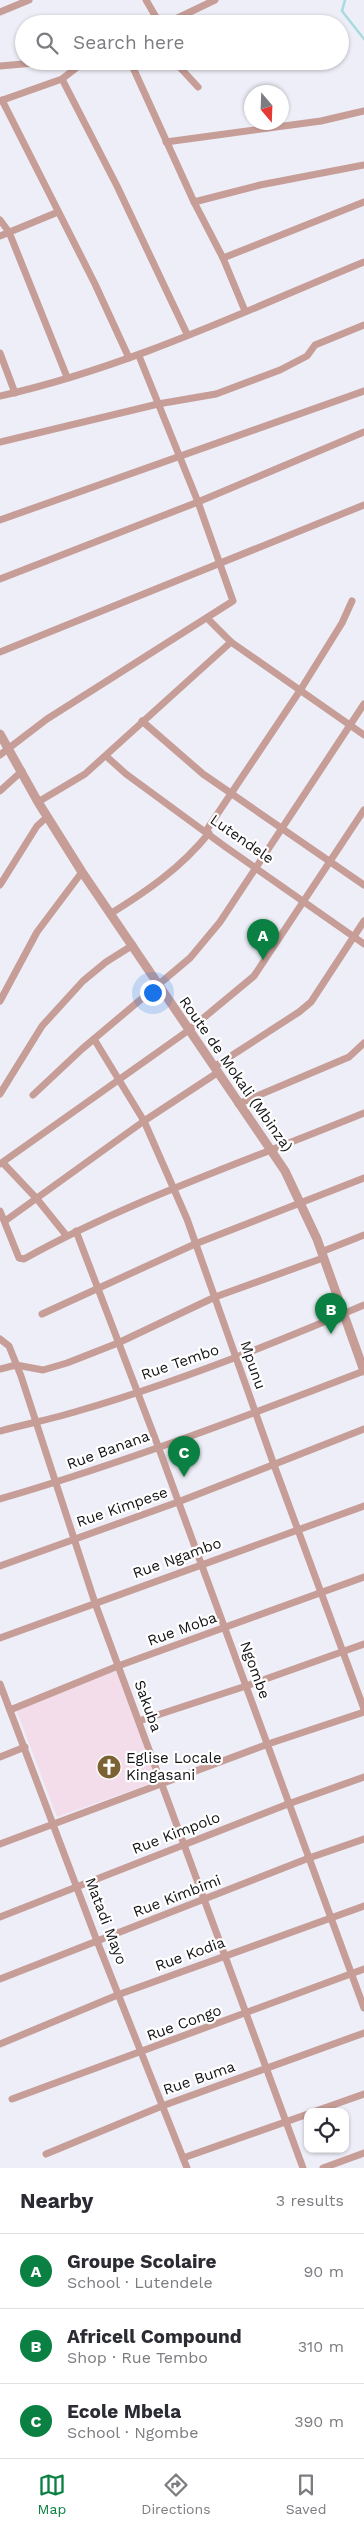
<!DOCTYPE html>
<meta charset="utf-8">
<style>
:root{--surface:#fff;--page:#f7f7f7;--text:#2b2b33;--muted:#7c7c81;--line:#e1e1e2;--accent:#0b8043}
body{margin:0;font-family:"Work Sans",sans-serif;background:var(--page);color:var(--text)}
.controls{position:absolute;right:15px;bottom:15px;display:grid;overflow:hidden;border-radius:10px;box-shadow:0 1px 4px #0004}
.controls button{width:45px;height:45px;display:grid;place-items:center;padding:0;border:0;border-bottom:1px solid var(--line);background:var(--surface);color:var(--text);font:25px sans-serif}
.compass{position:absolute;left:244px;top:85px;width:45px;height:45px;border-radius:50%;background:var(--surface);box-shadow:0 1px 4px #0004;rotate:161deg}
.you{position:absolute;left:152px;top:992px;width:18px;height:18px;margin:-12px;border:4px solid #fff;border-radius:50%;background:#1a73e8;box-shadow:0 0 0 8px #1a73e833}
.badge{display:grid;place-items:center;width:32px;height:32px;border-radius:50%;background:var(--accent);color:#fff;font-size:16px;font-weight:700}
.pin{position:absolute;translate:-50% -41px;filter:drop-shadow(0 1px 2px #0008)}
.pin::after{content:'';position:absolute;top:26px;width:18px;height:15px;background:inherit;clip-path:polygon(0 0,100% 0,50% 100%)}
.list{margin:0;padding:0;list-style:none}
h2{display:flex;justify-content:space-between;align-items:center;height:65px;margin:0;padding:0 20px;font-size:21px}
h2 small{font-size:16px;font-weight:400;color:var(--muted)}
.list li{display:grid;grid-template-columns:32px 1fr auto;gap:15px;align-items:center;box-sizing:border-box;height:75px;padding:0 20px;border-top:1px solid var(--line)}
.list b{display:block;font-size:19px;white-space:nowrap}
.list p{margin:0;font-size:16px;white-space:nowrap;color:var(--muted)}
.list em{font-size:16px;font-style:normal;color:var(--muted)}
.icon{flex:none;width:28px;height:28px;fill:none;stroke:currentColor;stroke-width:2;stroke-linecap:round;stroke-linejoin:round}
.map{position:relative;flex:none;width:364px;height:2168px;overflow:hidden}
.search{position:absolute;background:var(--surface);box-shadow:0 1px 4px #0004;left:15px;right:15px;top:15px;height:55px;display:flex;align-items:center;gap:12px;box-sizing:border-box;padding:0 18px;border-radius:28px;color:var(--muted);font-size:19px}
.sheet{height:290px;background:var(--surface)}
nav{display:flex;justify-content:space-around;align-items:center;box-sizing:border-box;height:70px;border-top:1px solid var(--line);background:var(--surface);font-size:14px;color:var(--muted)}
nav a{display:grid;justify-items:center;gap:2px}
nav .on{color:var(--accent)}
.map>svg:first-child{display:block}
.education{fill:#f4ddeb}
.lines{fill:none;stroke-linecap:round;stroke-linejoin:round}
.stream{stroke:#a7dbdd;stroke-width:2.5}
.minor{stroke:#c79d97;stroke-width:7}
.tertiary{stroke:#c79d97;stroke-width:9}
.labels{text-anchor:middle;stroke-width:4.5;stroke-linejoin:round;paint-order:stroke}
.street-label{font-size:15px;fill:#141417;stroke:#fff}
.poi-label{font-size:15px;fill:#141417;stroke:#fff;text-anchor:start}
</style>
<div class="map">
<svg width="364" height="2168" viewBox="0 0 364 2168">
<rect width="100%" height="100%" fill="#edeef7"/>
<polygon class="education" points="118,1670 158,1781 57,1817 16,1709"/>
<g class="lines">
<polyline class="stream" points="345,0 342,11 364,39"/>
<g class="minor">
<polyline points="146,0 160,24"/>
<polyline points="0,12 29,0"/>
<polyline points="165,24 215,0"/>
<polyline points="317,24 322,20"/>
<polyline points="130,61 194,202 223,258 245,311"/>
<polyline points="174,61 198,87"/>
<polyline points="224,61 248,61"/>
<polyline points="0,66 57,61"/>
<polyline points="62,79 117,186 187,334"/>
<polyline points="2,100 95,284 129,358"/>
<polyline points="0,101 62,79 85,61"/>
<polyline points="166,142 321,121 364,111"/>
<polyline points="194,202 260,185 364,165"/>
<polyline points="0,220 9,232 67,377"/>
<polyline points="0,236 58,212"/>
<polyline points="223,258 364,202"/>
<polyline points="0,353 15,393"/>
<path d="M0 396C126 368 245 311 364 262"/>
<polyline points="0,442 158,404 216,394 280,370 307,356 315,345 364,325"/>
<polyline points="0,520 364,391"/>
<polyline points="0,579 198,502 364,432"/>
<polyline points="207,618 231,642"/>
<polyline points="0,652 364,505"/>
<polyline points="142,721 203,774 364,885"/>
<polyline points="0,755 47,719 233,601 198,502 139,356"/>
<polyline points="106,756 126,774 227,848 364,944"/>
<polyline points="0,791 22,771"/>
<polyline points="38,802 85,774 231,642 364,735"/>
<polyline points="206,831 301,689 342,623 352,601"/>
<polyline points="0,885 37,826 47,817"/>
<path d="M110 914C147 891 181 868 209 833"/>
<polyline points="0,1001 37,932 82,872"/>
<polyline points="94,1039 144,1121 187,1219 274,1465 364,1709"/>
<polyline points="214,1067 299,1012 311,1002 364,921"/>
<polyline points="0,1094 42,1026 83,981 106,962 133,945"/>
<polyline points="33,1095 82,1049 190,958 220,922 364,704"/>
<polyline points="238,1104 349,1057 364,1043"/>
<polyline points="3,1163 37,1199 66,1235"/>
<polyline points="0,1164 189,1030 254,976 364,810"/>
<path d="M0 1211 19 1258 24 1259C132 1199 250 1160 364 1113"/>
<polyline points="5,1221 144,1121 217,1073"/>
<polyline points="76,1231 158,1446 364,2008"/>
<polyline points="321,1252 364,1235"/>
<polyline points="42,1314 195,1244 364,1178"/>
<polyline points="0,1339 9,1346 21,1376 95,1603 303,2168"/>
<polyline points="0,1369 16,1365 43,1370 67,1363 118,1343 215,1297 323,1258"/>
<path d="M0 1431C26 1424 52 1419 78 1411 175 1383 271 1345 364 1305"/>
<path d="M0 1499C123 1463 244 1417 364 1371"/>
<polyline points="0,1566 178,1502 364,1429"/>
<polyline points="0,1638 364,1506"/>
<polyline points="0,1684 97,1941 187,2168"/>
<polyline points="10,1710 118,1666 364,1577"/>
<polyline points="139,1721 246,1686 364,1644"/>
<polyline points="0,1757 25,1747"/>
<polyline points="0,1844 268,1744 364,1712"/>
<polyline points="0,1917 288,1804 364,1777"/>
<polyline points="0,1979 309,1858 364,1839"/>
<polyline points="0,2044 120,1994 364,1906"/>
<polyline points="12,2099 364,1969"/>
<polyline points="313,2112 364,2094"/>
<polyline points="46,2154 162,2106 364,2033"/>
<polyline points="183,2158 308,2114"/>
<polyline points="323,2168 364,2153"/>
</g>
<polyline class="tertiary" points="0,734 38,802 82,872 285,1171 317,1239 364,1371"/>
</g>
<defs>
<symbol id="church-disc" viewBox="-11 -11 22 22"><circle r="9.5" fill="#7c6133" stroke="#fff"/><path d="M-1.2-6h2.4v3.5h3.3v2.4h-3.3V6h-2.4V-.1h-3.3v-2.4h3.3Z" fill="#fff"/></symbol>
</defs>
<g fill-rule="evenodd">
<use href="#church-disc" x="95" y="1753" width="28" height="28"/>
</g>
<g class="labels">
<g class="street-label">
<text transform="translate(242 839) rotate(35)" y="5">Lutendele</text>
<text transform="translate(236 1074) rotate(55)" y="5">Route de Mokali (Mbinza)</text>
<text transform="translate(180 1362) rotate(-19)" y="5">Rue Tembo</text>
<text transform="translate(253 1365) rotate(71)" y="5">Mpunu</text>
<text transform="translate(108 1450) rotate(-20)" y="5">Rue Banana</text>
<text transform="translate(122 1507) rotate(-19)" y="5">Rue Kimpese</text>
<text transform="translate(177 1558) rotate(-20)" y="5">Rue Ngambo</text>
<text transform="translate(182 1629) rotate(-20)" y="5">Rue Moba</text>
<text transform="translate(255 1670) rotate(70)" y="5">Ngombe</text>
<text transform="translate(148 1706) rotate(70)" y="5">Sakuba</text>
<text transform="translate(176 1833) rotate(-21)" y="5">Rue Kimpolo</text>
<text transform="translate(177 1896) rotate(-21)" y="5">Rue Kimbimi</text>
<text transform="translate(106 1921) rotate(69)" y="5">Matadi Mayo</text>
<text transform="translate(190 1954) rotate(-20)" y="5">Rue Kodia</text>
<text transform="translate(184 2023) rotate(-20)" y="5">Rue Congo</text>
<text transform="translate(199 2078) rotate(-19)" y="5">Rue Buma</text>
</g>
<g class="poi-label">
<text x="126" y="1763">Eglise Locale<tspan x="126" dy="17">Kingasani</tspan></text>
</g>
</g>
</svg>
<div class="controls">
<button><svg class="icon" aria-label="locate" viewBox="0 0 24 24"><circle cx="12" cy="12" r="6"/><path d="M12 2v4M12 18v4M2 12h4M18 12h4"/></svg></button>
</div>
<svg class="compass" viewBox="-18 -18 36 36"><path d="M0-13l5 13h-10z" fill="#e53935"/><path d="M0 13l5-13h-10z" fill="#7c7c81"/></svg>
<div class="you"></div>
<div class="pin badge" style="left:263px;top:960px">A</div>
<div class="pin badge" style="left:331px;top:1334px">B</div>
<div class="pin badge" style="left:184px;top:1477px">C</div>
<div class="search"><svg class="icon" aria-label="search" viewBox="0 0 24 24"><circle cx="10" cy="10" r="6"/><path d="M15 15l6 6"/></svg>Search here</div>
</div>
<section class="sheet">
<h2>Nearby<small>3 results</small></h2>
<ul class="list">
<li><span class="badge">A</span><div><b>Groupe Scolaire</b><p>School · Lutendele</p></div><em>90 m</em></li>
<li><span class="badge">B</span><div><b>Africell Compound</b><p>Shop · Rue Tembo</p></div><em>310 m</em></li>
<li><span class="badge">C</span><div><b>Ecole Mbela</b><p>School · Ngombe</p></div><em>390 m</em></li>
</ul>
</section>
<nav>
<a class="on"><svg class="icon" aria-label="map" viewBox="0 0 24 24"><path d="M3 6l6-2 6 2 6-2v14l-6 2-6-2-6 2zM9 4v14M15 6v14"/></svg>Map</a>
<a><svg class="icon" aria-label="directions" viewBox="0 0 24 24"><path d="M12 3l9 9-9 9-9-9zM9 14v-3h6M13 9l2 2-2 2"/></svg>Directions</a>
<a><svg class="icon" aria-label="saved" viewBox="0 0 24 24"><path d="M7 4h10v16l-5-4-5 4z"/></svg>Saved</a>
</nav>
